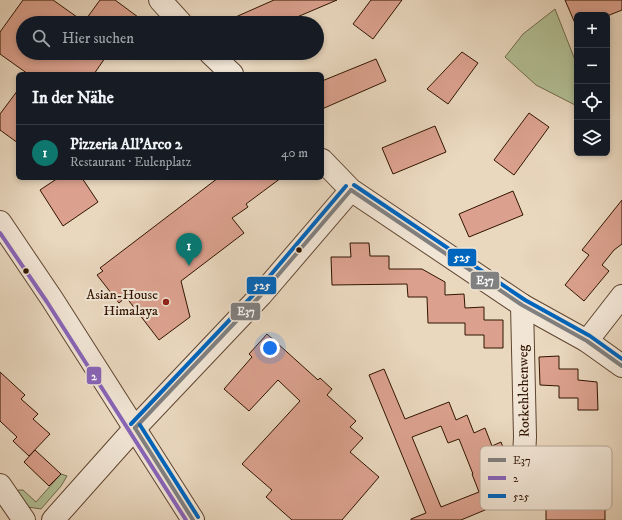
<!DOCTYPE html>
<html lang="de">
<meta charset="utf-8">
<style>
:root{--surface:#171b24;--page:#20242c;--text:#f1f3f6;--muted:#9ea1a6;--line:#363941;--accent:#0f766e}
body{margin:0;font-family:"IM FELL DW Pica",serif;background:var(--page);color:var(--text)}
.controls{position:absolute;right:12px;top:12px;display:grid;overflow:hidden;border-radius:6px;box-shadow:0 2px 6px #0003}
.controls button{width:36px;height:36px;display:grid;place-items:center;padding:0;border:0;border-bottom:1px solid var(--line);background:var(--surface);color:var(--text);font:20px sans-serif}
.you{position:absolute;left:270px;top:348px;width:14px;height:14px;margin:-10px;border:3px solid #fff;border-radius:50%;background:#1a73e8;box-shadow:0 0 0 6px #1a73e833}
.badge{display:grid;place-items:center;width:26px;height:26px;border-radius:50%;background:var(--accent);color:#fff;font-size:13px;font-weight:700}
.pin{position:absolute;translate:-50% -33px;filter:drop-shadow(0 1px 2px #0008)}
.pin::after{content:'';position:absolute;top:21px;width:14px;height:12px;background:inherit;clip-path:polygon(0 0,100% 0,50% 100%)}
.list{margin:0;padding:0;list-style:none}
h2{display:flex;justify-content:space-between;align-items:center;height:52px;margin:0;padding:0 16px;font-size:17px}
h2 small{font-size:13px;font-weight:400;color:var(--muted)}
.list li{display:grid;grid-template-columns:26px 1fr auto;gap:12px;align-items:center;box-sizing:border-box;height:56px;padding:0 16px;border-top:1px solid var(--line)}
.list b{display:block;font-size:15px;white-space:nowrap}
.list p{margin:0;font-size:13px;white-space:nowrap;color:var(--muted)}
.list em{font-size:13px;font-style:normal;color:var(--muted)}
.icon{flex:none;width:22px;height:22px;fill:none;stroke:currentColor;stroke-width:2;stroke-linecap:round;stroke-linejoin:round}
.map{position:relative;flex:none;width:622px;height:520px;overflow:hidden}
.search{position:absolute;background:var(--surface);box-shadow:0 2px 6px #0003;left:16px;top:16px;width:308px;height:44px;display:flex;align-items:center;gap:10px;box-sizing:border-box;padding:0 14px;border-radius:22px;color:var(--muted);font-size:15px}
.panel{position:absolute;background:var(--surface);box-shadow:0 2px 6px #0003;left:16px;top:72px;width:308px;height:108px;border-radius:6px}
.map>svg:first-child{display:block}
.green{fill:#b2bf95;stroke:#726a4a}
.building{fill:#dba18e;stroke:#311400;fill-rule:evenodd}
.lines{fill:none;stroke-linecap:round;stroke-linejoin:round}
.minor-casing{stroke:#5f4530;stroke-width:24}
.minor{stroke:#f1e5d5;stroke-width:22}
.bus-1-casing{stroke:#f1e5d5;stroke-width:7}
.bus-2-casing{stroke:#f1e5d5;stroke-width:7}
.bus-3-casing{stroke:#f1e5d5;stroke-width:7}
.bus-1{stroke:#808080;stroke-width:4}
.bus-2{stroke:#8864b9;stroke-width:4}
.bus-3{stroke:#0065bd;stroke-width:4}
.bus-dot{fill:#311400;stroke:#f1e5d5;stroke-width:1.5}
.poi-dot{fill:#8f2418;stroke:#f1e5d5;stroke-width:1.5}
.labels{text-anchor:middle;stroke-width:4;stroke-linejoin:round;paint-order:stroke}
.poi-label{font-size:14px;fill:#311400;stroke:#f1e5d5;text-anchor:end}
.street-label{font-size:14px;fill:#311400;stroke:#f1e5d5}
.key{fill:#f1e5d5;stroke:#b7a695;stroke-width:1}
.key-label{font-size:11px;fill:#311400}
.line-badge{stroke:#f1e5d5;stroke-width:1.5}
.badge-label{font-size:11px;text-anchor:middle;font-weight:bold;fill:#fff}
</style>
<div class="map">
<svg width="622" height="520" viewBox="0 0 622 520">
<rect width="100%" height="100%" fill="#e9d7be"/>
<filter id="stains"><feTurbulence type="fractalNoise" baseFrequency=".005" numOctaves="4"/><feColorMatrix values="0 0 0 0 .2 0 0 0 0 .09 0 0 0 0 .02 0 0 0 .5 -.17"/></filter>
<radialGradient id="worn" r=".72"><stop offset=".6" stop-color="#630" stop-opacity="0"/><stop offset="1" stop-color="#630" stop-opacity=".3"/></radialGradient>
<g class="green">
<polygon points="555,9 577,65 577,106 536,85 505,57 523,34"/>
<polygon points="61,474 67,476 61,486 41,509 28,507 16,494 18,490 23,490 36,502"/>
</g>
<g class="building">
<polygon points="23,0 53,0 84,22 100,0 115,0 138,17 133,23 23,23 23,53 111,53 106,59 105,58 94,74 28,74 0,54 0,32"/>
<polygon points="274,0 337,0 283,23 222,23"/>
<polygon points="371,0 402,0 373,39 353,24"/>
<polygon points="565,0 622,0 622,10 607,16 607,15 577,15 577,28"/>
<polygon points="462,52 478,63 448,104 427,89"/>
<polygon points="376,59 386,81 322,109 322,81"/>
<polygon points="18,90 18,143 0,130 0,114"/>
<polygon points="529,113 549,127 514,175 494,160"/>
<polygon points="435,126 446,152 393,174 382,148"/>
<polygon points="58,178 82,178 98,202 63,226 40,190"/>
<polygon points="218,178 281,178 246,204 248,207 232,218 244,233 181,281 190,317 159,340 126,297 119,303 97,275 103,271 100,268"/>
<polygon points="513,191 523,215 469,237 459,214"/>
<polygon points="622,200 622,244 614,250 602,265 609,271 584,301 565,285 589,255 582,250"/>
<polygon points="350,243 369,243 370,256 389,256 389,269 422,269 445,282 445,295 464,294 465,308 484,307 484,320 503,320 503,348 484,348 484,335 465,335 465,323 428,323 427,297 408,297 407,284 332,285 331,257 351,257"/>
<polygon points="267,334 318,380 320,378 332,389 327,395 356,421 350,427 363,438 350,452 379,477 342,520 292,520 266,497 272,490 242,464 300,401 278,380 249,411 224,389 252,357 249,354"/>
<polygon points="559,356 559,369 578,369 578,380 597,382 598,410 578,410 578,398 559,398 559,386 540,385 539,357"/>
<path d="M384 369 405 419 449 402 456 420 467 415 474 433 485 428 492 446 501 442 508 460 498 464 505 482 482 491 490 488 497 505 461 520H411V519L426 513 369 375ZM441 426 448 443 459 439 473 474H472L479 492 441 507 412 437Z"/>
<polygon points="0,372 25,395 21,399 38,414 33,419 50,434 29,456 13,441 17,437 0,421"/>
<polygon points="35,450 61,474 49,486 24,462"/>
<polygon points="605,500 605,520 546,520 546,502"/>
</g>
<g class="lines">
<defs>
<g id="minor">
<polyline points="160,0 181,23"/>
<polyline points="210,53 232,74"/>
<polyline points="322,160 351,190 522,305 587,341 622,366"/>
<polyline points="0,222 52,299 193,520"/>
<polyline points="522,305 525,437 523,476"/>
<polyline points="587,341 622,296"/>
<polyline points="0,485 24,520"/>
<polyline points="53,520 135,428 261,295 351,190"/>
</g>
</defs>
<use href="#minor" class="minor-casing"/>
<use href="#minor" class="minor"/>
<defs>
<g id="bus-1">
<polyline points="351,190 522,305 587,341 622,366"/>
<polyline points="135,428 261,295 351,190"/>
<polyline points="135,428 193,520"/>
</g>
<polyline id="bus-2" points="0,233 47,302 186,520"/>
<g id="bus-3">
<polyline points="354,185 525,300 590,336 622,359"/>
<polyline points="131,424 257,291 346,186"/>
<polyline points="140,425 198,517"/>
</g>
</defs>
<use href="#bus-1" class="bus-1-casing"/>
<use href="#bus-2" class="bus-2-casing"/>
<use href="#bus-3" class="bus-3-casing"/>
<use href="#bus-1" class="bus-1"/>
<use href="#bus-2" class="bus-2"/>
<use href="#bus-3" class="bus-3"/>
</g>
<g class="bus-dot">
<circle cx="299" cy="250" r="3.5"/>
<circle cx="26" cy="271" r="3.5"/>
</g>
<circle class="poi-dot" cx="166" cy="302" r="4"/>
<g class="labels">
<g class="poi-label">
<text x="158" y="299">Asian-House<tspan x="158" dy="16">Himalaya</tspan></text>
</g>
<g class="street-label">
<text transform="translate(523 391) rotate(-91)" y="5">Rotkehlchenweg</text>
</g>
</g>
<rect x="480" y="446" width="132" height="64" rx="6" class="key"/>
<rect x="488" y="458" width="18" height="4" fill="#808080"/>
<rect x="488" y="476" width="18" height="4" fill="#8864b9"/>
<rect x="488" y="494" width="18" height="4" fill="#0065bd"/>
<g class="key-label">
<text x="513" y="464">E37</text>
<text x="513" y="482">2</text>
<text x="513" y="500">525</text>
</g>
<g class="line-badge">
<rect x="447" y="248" width="30" height="19" rx="4" fill="#0065bd"/>
<rect x="470" y="271" width="30" height="19" rx="4" fill="#808080"/>
<rect x="246" y="276" width="31" height="19" rx="4" fill="#0065bd"/>
<rect x="230" y="302" width="31" height="19" rx="4" fill="#808080"/>
<rect x="86" y="366" width="16" height="19" rx="4" fill="#8864b9"/>
</g>
<g class="badge-label">
<text x="462" y="261">525</text>
<text x="485" y="284">E37</text>
<text x="262" y="289">525</text>
<text x="246" y="315">E37</text>
<text x="94" y="380">2</text>
</g>
<rect width="100%" height="100%" filter="url(#stains)"/>
<rect width="100%" height="100%" fill="url(#worn)"/>
</svg>
<div class="controls">
<button>+</button>
<button>−</button>
<button><svg class="icon" aria-label="locate" viewBox="0 0 24 24"><circle cx="12" cy="12" r="6"/><path d="M12 2v4M12 18v4M2 12h4M18 12h4"/></svg></button>
<button><svg class="icon" aria-label="layers" viewBox="0 0 24 24"><path d="M12 4l9 5-9 5-9-5zM3 14l9 5 9-5"/></svg></button>
</div>
<div class="you"></div>
<div class="pin badge" style="left:189px;top:266px">1</div>
<div class="search"><svg class="icon" aria-label="search" viewBox="0 0 24 24"><circle cx="10" cy="10" r="6"/><path d="M15 15l6 6"/></svg>Hier suchen</div>
<section class="panel">
<h2>In der Nähe<small></small></h2>
<ul class="list">
<li><span class="badge">1</span><div><b>Pizzeria All’Arco 2</b><p>Restaurant · Eulenplatz</p></div><em>40 m</em></li>
</ul>
</section>
</div>
